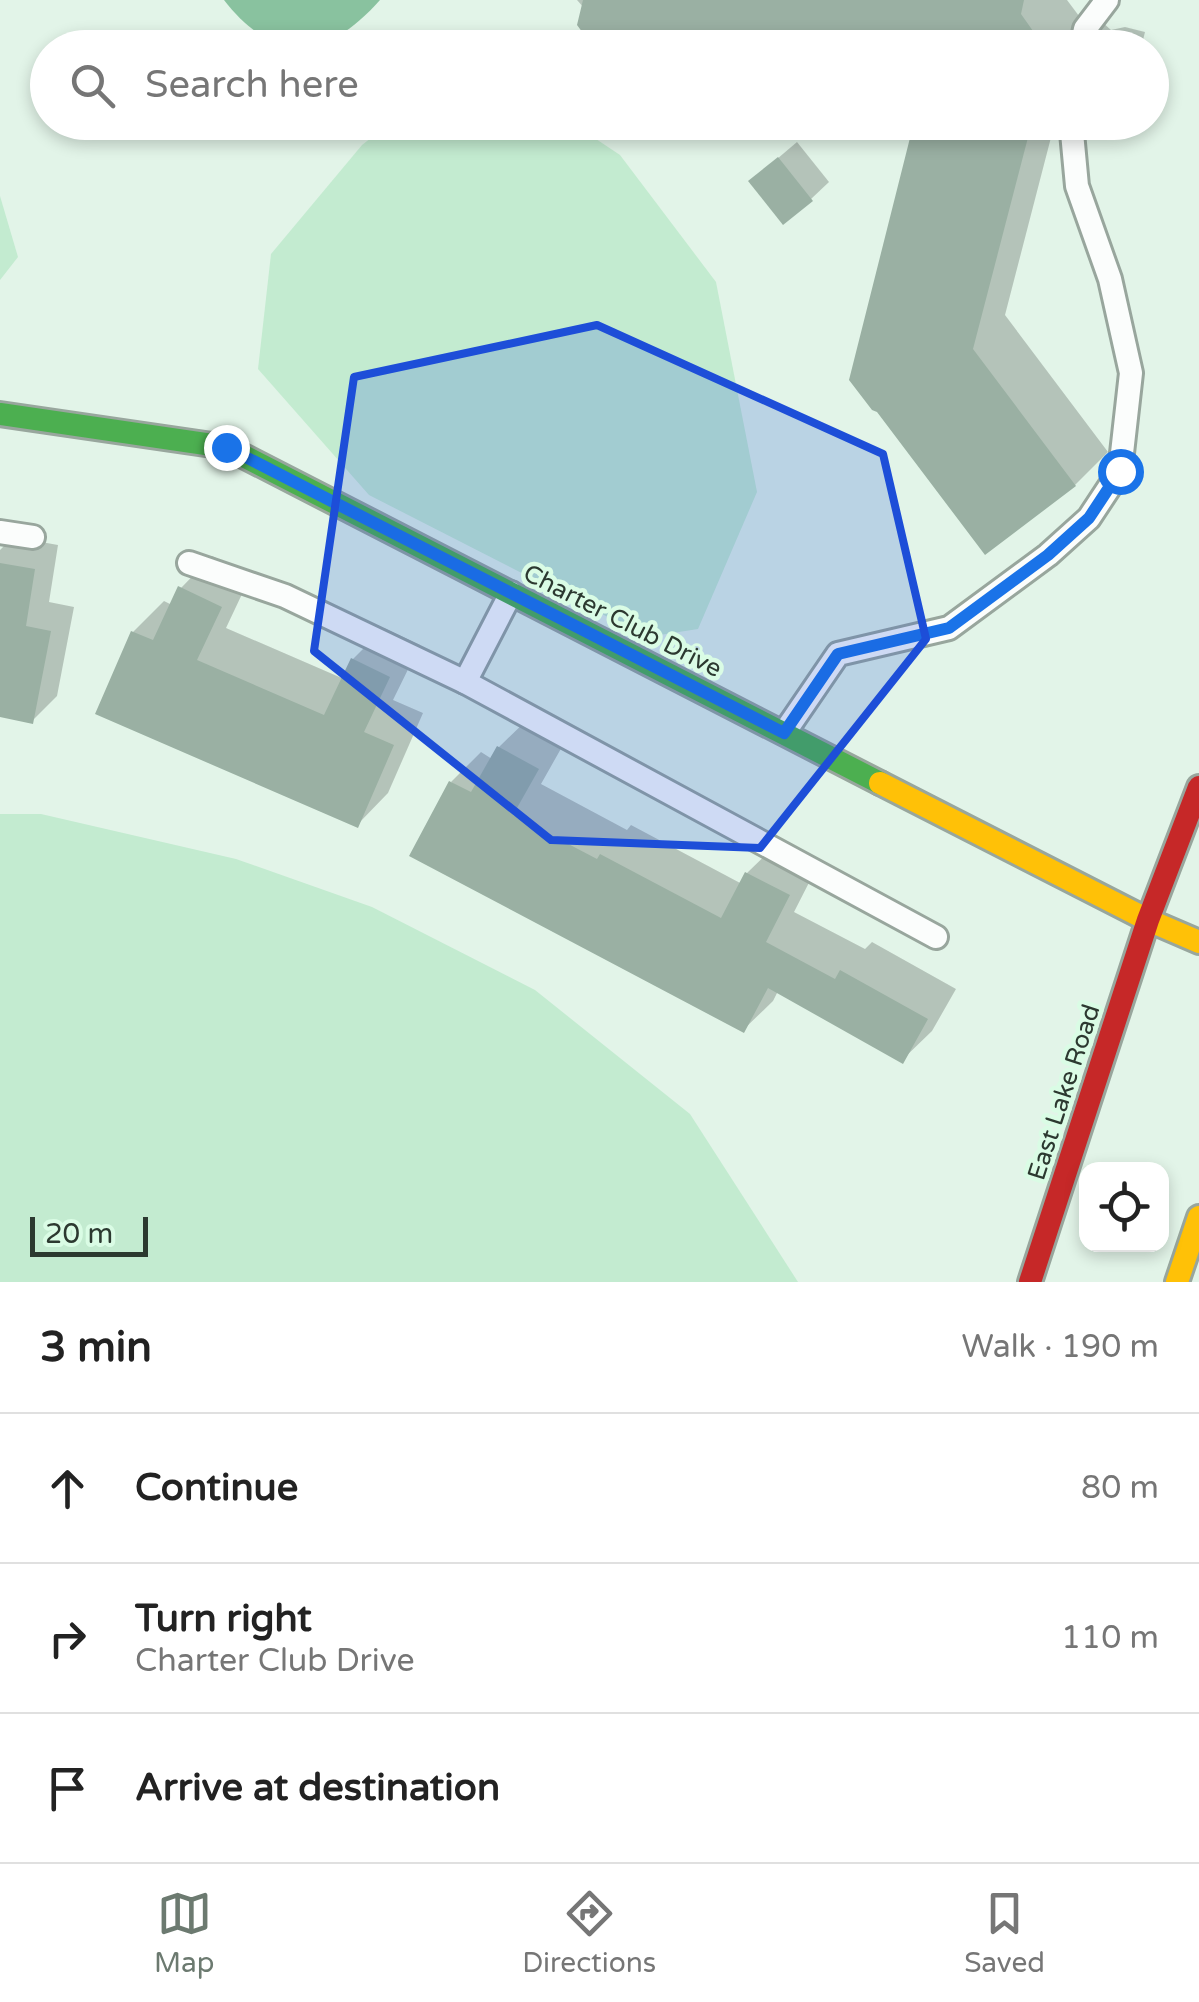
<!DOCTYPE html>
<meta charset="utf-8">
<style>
:root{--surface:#fff;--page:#f2f2f2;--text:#222;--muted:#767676;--line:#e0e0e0;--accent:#6c7a70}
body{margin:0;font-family:"Varela Round",sans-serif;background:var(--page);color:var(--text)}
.controls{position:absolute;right:30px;bottom:30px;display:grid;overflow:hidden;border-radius:20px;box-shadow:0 5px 15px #0003}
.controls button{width:90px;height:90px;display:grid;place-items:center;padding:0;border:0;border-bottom:2px solid var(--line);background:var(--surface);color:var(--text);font:50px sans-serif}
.scale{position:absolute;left:30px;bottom:25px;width:118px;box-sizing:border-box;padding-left:10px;border:5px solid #2c3930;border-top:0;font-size:28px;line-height:35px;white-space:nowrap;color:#2c3930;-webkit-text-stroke:8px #dafce5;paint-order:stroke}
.stop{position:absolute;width:30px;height:30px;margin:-22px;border:8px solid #1a73e8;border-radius:50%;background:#fff}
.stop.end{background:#1a73e8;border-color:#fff;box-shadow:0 2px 10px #0008}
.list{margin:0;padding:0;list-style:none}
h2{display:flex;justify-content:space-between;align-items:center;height:130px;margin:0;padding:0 40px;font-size:42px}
h2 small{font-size:32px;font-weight:400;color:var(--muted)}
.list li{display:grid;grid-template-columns:65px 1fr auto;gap:30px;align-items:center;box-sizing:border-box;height:150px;padding:0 40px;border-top:2px solid var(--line)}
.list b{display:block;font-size:38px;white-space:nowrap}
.list p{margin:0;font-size:32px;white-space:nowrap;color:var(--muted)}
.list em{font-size:32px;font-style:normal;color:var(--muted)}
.icon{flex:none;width:55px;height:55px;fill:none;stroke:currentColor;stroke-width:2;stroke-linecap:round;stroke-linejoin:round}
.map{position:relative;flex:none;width:1199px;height:1282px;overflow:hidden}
.search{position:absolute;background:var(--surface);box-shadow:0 5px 15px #0003;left:30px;right:30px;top:30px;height:110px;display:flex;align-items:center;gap:25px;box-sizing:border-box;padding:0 35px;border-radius:55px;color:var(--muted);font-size:38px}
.sheet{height:580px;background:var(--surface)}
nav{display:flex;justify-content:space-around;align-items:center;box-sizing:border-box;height:140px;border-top:2px solid var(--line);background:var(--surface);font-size:28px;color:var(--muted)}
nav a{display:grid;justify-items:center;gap:5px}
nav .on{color:var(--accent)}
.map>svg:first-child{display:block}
.green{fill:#c3ebd0}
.water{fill:#89c29f}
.shadow{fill:#0003}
.building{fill:#9ab0a3}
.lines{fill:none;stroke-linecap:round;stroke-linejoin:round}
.lane-casing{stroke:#98a69d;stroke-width:28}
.fast-casing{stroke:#98a69d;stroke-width:28}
.slow-casing{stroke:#98a69d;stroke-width:28}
.jam-casing{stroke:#98a69d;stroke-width:28}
.lane{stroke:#fbfdfc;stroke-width:22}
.fast{stroke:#4caf50;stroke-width:22}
.slow{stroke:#ffc107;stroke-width:22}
.jam{stroke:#c62828;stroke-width:22}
.route{stroke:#1a73e8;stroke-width:12}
.marked{fill:#1d4ed8;fill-opacity:0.2;stroke:#1d4ed8;stroke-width:8;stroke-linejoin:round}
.labels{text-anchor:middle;stroke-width:9;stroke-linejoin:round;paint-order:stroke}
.street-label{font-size:25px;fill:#2c3930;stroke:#dafce5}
</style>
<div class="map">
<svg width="1199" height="1282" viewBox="0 0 1199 1282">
<rect width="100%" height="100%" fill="#e2f4e8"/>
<g class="green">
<polygon points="390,123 572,123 620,155 716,282 757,492 698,629 647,637 369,495 258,369 271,254 362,145"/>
<polygon points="0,196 18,257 0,280"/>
<polygon points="0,814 41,814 236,859 372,907 535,990 690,1114 798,1282 0,1282"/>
</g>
<path class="water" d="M224 0H380C328 59 275 66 224 0Z"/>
<g class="shadow">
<polygon points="577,0 1067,0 1079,16 1101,21 1111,30 1125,27 1145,32 1141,48 673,48 584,8"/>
<polygon points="917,122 1055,122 1005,315 1108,452 1075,485 986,551"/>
<polygon points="797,142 829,182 811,199 751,181"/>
<polygon points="13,537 58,545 49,602 74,607 57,696 32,721 0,714 0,550"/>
<polygon points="212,556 251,575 226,628 344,679 353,659 384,628 420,645 393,700 423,713 388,793 357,825 133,632 164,601 172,605 181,588"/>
<polygon points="529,718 567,738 541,784 627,830 631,825 742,884 747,873 777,844 818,865 794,912 865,949 872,942 956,989 932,1031 902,1060 778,991 773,1001 743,1030 451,782 481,752 492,759 499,747"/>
</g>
<g class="building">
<polygon points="583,0 1024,0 1021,14 1045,48 594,48 577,25"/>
<polygon points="914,122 1032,122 973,349 1076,486 985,555 877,412 872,410 849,380"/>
<polygon points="778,157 813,201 783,225 748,181"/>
<polygon points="0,563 35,569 26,626 51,631 33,724 0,717"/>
<polygon points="178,586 222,607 197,660 324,715 351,658 390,677 364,732 394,745 358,828 95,714 131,631 153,640"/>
<polygon points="497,746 539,769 513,815 597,859 600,854 721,918 745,872 790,895 766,942 835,979 840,970 928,1019 903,1064 768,988 744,1033 409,856 449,781 471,792"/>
</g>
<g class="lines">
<defs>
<g id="lane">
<polyline points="1081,48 1085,29 1107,0"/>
<polyline points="0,532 33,537"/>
<polyline points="189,563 285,596 465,682 511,593"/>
<polyline points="465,682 936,937"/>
<polyline points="784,733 838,654 949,628 1048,555 1089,518 1120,471 1131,373 1110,279 1077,186 1071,122"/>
</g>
<polyline id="fast" points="0,414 226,447 880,783"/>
<g id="slow">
<polyline points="880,783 1148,920 1199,942"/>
<polyline points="1177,1282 1199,1217"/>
</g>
<polyline id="jam" points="1030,1282 1148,920 1199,787"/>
</defs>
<use href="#lane" class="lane-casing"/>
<use href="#fast" class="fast-casing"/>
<use href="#slow" class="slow-casing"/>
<use href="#jam" class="jam-casing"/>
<use href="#lane" class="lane"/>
<use href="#fast" class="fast"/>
<use href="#slow" class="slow"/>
<use href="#jam" class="jam"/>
</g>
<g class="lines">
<polyline class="route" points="226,447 784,733 838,654 949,628 1048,555 1089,518 1120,471"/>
</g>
<path class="marked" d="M597 325 883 454 926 639 760 848 551 840 314 651 354 377Z"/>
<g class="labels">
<g class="street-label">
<text transform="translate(623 620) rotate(27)" y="9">Charter Club Drive</text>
<text transform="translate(1063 1092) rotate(-72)" y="9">East Lake Road</text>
</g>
</g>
</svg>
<div class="controls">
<button><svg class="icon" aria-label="locate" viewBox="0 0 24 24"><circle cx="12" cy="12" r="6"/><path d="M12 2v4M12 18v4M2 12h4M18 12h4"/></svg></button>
</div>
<div class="scale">20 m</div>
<div class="stop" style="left:1120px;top:471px"></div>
<div class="stop end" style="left:226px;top:447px"></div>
<div class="search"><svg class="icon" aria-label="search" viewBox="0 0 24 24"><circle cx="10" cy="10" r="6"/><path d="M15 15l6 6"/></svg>Search here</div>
</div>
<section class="sheet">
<h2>3 min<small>Walk · 190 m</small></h2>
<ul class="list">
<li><svg class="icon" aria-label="ahead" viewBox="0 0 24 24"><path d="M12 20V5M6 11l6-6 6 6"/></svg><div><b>Continue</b></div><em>80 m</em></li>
<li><svg class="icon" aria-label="right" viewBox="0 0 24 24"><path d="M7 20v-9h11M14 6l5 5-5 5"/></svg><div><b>Turn right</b><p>Charter Club Drive</p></div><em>110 m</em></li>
<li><svg class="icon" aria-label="arrive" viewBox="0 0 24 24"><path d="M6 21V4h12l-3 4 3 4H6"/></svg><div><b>Arrive at destination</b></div></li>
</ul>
</section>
<nav>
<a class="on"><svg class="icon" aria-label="map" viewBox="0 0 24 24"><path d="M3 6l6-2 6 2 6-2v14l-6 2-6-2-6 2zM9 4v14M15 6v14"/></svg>Map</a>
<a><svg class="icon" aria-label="directions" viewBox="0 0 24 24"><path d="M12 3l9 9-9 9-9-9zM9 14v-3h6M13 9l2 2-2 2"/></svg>Directions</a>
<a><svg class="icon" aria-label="saved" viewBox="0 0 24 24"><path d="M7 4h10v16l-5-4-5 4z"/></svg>Saved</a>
</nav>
